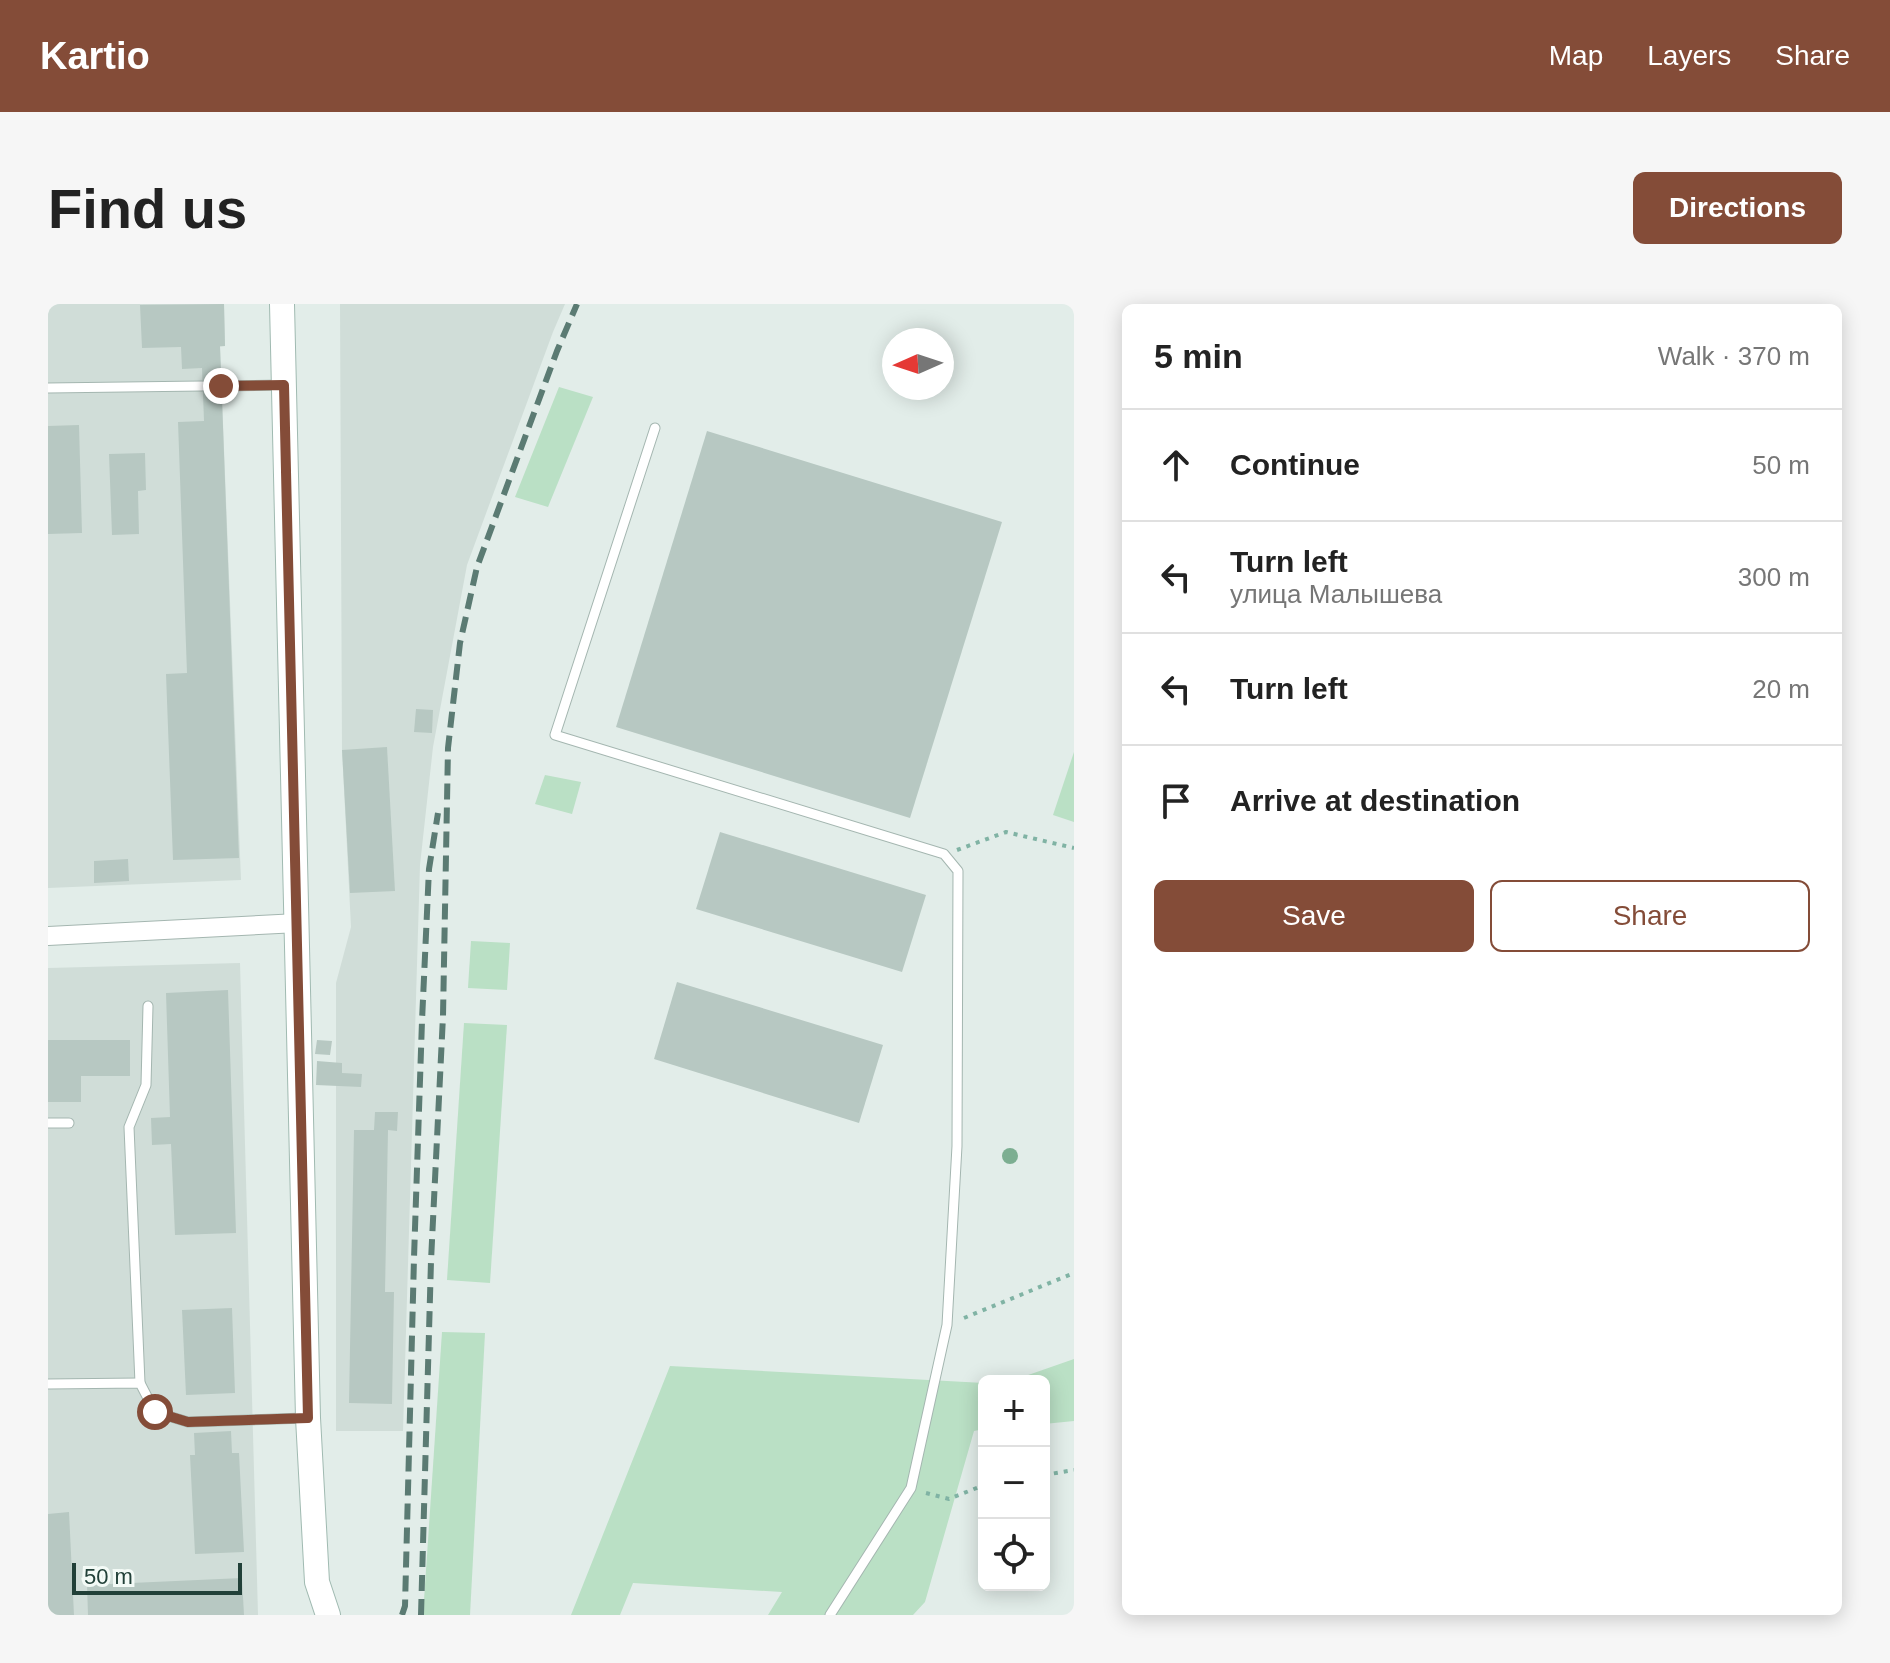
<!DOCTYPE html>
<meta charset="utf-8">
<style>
:root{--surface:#fff;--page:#f6f6f6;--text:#222;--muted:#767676;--line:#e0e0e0;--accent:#844c38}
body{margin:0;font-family:Arial,sans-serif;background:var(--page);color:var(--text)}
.controls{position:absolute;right:24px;bottom:24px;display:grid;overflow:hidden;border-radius:12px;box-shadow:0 4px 20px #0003}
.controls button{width:72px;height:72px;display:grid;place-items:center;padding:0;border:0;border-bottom:2px solid var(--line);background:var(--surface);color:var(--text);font:40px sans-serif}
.compass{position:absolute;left:834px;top:24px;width:72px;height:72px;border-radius:50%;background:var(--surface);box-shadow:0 4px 20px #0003;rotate:267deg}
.scale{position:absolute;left:24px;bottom:20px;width:170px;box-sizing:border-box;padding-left:8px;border:4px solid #214038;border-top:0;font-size:22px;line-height:28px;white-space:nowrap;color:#214038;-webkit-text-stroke:6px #f3faf6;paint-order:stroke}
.stop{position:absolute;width:24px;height:24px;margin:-18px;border:6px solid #844c38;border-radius:50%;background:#fff}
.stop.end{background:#844c38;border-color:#fff;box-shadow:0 2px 8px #0008}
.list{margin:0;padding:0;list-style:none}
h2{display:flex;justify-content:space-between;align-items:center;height:104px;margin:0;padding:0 32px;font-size:34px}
h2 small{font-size:26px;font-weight:400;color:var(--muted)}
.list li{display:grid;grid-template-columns:52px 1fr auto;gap:24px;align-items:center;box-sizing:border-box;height:112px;padding:0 32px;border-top:2px solid var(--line)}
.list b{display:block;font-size:30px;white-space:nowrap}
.list p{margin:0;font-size:26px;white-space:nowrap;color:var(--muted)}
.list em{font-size:26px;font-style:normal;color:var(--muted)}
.actions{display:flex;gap:16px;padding:24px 32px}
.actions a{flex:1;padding:18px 0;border:2px solid var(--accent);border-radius:12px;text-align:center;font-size:28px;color:var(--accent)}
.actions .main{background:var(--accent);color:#fff}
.icon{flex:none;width:44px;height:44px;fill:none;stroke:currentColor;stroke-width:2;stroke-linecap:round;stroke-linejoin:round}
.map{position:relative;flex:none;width:1026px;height:1311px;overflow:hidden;border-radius:12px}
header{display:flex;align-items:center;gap:48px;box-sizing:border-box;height:112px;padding:0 40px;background:var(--accent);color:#fff}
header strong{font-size:38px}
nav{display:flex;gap:44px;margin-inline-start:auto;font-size:28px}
.intro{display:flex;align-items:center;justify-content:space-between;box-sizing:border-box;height:192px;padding:0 48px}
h1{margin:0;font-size:56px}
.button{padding:20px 36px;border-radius:12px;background:var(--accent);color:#fff;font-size:28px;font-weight:700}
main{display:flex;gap:48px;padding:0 48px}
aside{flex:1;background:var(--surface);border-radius:12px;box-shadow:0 4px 20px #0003}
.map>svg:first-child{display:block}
.built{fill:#d0ddd8}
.green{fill:#bae0c5}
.building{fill:#b7c8c2}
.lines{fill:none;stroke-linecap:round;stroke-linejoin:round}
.lane-casing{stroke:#a4b6b0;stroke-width:11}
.street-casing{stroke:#a4b6b0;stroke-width:20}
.secondary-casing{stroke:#a0bab1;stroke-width:26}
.path{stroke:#80b3a4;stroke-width:4;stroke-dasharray:4 6;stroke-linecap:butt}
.lane{stroke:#fff;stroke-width:9}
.street{stroke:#fff;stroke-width:18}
.secondary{stroke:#fff;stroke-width:24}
.rail{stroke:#5b7b73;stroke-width:6;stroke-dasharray:16 8;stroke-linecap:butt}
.tree{fill:#7cae91}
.route{stroke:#844c38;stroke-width:10}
</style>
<header>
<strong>Kartio</strong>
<nav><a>Map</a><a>Layers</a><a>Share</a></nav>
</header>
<div class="intro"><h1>Find us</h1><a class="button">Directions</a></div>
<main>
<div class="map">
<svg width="1026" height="1311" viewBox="0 0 1026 1311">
<rect width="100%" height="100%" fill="#e2ede9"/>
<g class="built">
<polygon points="0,0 176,0 177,42 172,43 193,576 0,584"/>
<polygon points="292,0 517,0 505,28 419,261 385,443 372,561 355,1127 288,1127 288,679 303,623 294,446"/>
<polygon points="192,659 210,1311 0,1311 0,664"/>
</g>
<g class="green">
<polygon points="511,83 545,93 500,203 467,193"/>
<polygon points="1026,448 1026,518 1005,511"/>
<polygon points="497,471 533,478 524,510 487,500"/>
<polygon points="423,637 462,639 459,686 420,684"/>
<polygon points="416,719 459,721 442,979 399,976"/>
<polygon points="394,1028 437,1029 422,1311 375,1311"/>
<polygon points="1026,1055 1026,1117 996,1120 996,1077 963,1077"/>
<polygon points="622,1062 936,1079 936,1125 926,1127 877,1298 865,1311 720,1311 734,1288 585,1279 572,1311 523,1311"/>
</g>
<g class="building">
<polygon points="176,0 177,42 172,42 191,554 125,556 118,370 139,369 130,118 156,117 154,64 134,65 133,43 94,44 92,1"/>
<polygon points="31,121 34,229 0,230 0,122"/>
<polygon points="659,127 954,218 862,514 568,423"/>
<polygon points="97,149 98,186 90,187 91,230 64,231 61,150"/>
<polygon points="368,405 385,406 384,429 366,428"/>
<polygon points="339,443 347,587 302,589 294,446"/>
<polygon points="672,528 878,591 854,668 648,605"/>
<polygon points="80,555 81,577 46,579 46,557"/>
<polygon points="629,678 835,741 811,819 606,755"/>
<polygon points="180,686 188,929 127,931 123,840 104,841 103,814 122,813 118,689"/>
<polygon points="0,736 82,736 82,772 33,772 33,798 0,798"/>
<polygon points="269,736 284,737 282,751 267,750"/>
<polygon points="269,757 294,759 294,769 314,770 313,783 268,781"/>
<polygon points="327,808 350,808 349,827 340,826 337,988 346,988 344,1100 301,1099 306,826 326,826"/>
<polygon points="184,1004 187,1089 138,1091 134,1006"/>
<polygon points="183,1127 184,1149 191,1149 196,1248 147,1250 142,1151 147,1151 146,1129"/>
<polygon points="21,1208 26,1311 0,1311 0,1210"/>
<polygon points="194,1274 196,1311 40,1311 39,1281"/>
</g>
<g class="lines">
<defs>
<g id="lane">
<polyline points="173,82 236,81"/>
<polyline points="0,84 154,82"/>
<polyline points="607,124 507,431 896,550 910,567 909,842 899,1021 863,1184 782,1311"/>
<polyline points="0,819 21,819"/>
<polyline points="92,1079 81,823 98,781 100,702"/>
<polyline points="0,1080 92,1079 107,1108 140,1118 257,1114"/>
</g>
<polyline id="street" points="0,632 250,619"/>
<polyline id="secondary" points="234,0 260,1114 269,1278 280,1311"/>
</defs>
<use href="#lane" class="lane-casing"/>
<use href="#street" class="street-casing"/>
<use href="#secondary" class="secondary-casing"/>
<g class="path">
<polyline points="909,546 958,528 1026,544"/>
<polyline points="916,1014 1026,969"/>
<polyline points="996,1171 1026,1166"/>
<polyline points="878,1189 901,1195 936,1181"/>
</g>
<use href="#lane" class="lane"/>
<use href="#street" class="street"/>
<use href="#secondary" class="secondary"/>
<g class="rail">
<polyline points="354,1311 357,1302 366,954 374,717 381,565 390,509"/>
<polyline points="373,1311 383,957 395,712 400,444 412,339 429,263 509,47 529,0"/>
</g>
</g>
<circle class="tree" cx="962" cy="852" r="8"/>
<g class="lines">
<polyline class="route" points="107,1108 140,1118 260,1114 236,81 173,82"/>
</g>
</svg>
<div class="controls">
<button>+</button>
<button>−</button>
<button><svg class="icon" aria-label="locate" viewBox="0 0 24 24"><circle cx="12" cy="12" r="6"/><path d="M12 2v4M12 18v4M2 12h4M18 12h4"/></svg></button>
</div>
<svg class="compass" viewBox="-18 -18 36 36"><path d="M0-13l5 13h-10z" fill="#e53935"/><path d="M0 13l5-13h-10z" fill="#767676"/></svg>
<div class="scale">50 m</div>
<div class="stop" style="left:107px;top:1108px"></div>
<div class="stop end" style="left:173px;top:82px"></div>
</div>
<aside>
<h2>5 min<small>Walk · 370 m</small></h2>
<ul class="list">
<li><svg class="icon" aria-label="ahead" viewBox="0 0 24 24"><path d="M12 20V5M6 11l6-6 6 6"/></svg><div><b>Continue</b></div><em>50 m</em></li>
<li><svg class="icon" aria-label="left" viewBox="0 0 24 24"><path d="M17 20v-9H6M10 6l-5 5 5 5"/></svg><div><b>Turn left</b><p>улица Малышева</p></div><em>300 m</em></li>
<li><svg class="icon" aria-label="left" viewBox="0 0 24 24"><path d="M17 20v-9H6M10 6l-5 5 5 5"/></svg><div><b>Turn left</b></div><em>20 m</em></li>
<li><svg class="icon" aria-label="arrive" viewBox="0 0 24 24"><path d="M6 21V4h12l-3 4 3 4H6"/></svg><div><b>Arrive at destination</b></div></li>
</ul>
<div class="actions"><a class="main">Save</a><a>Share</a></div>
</aside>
</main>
